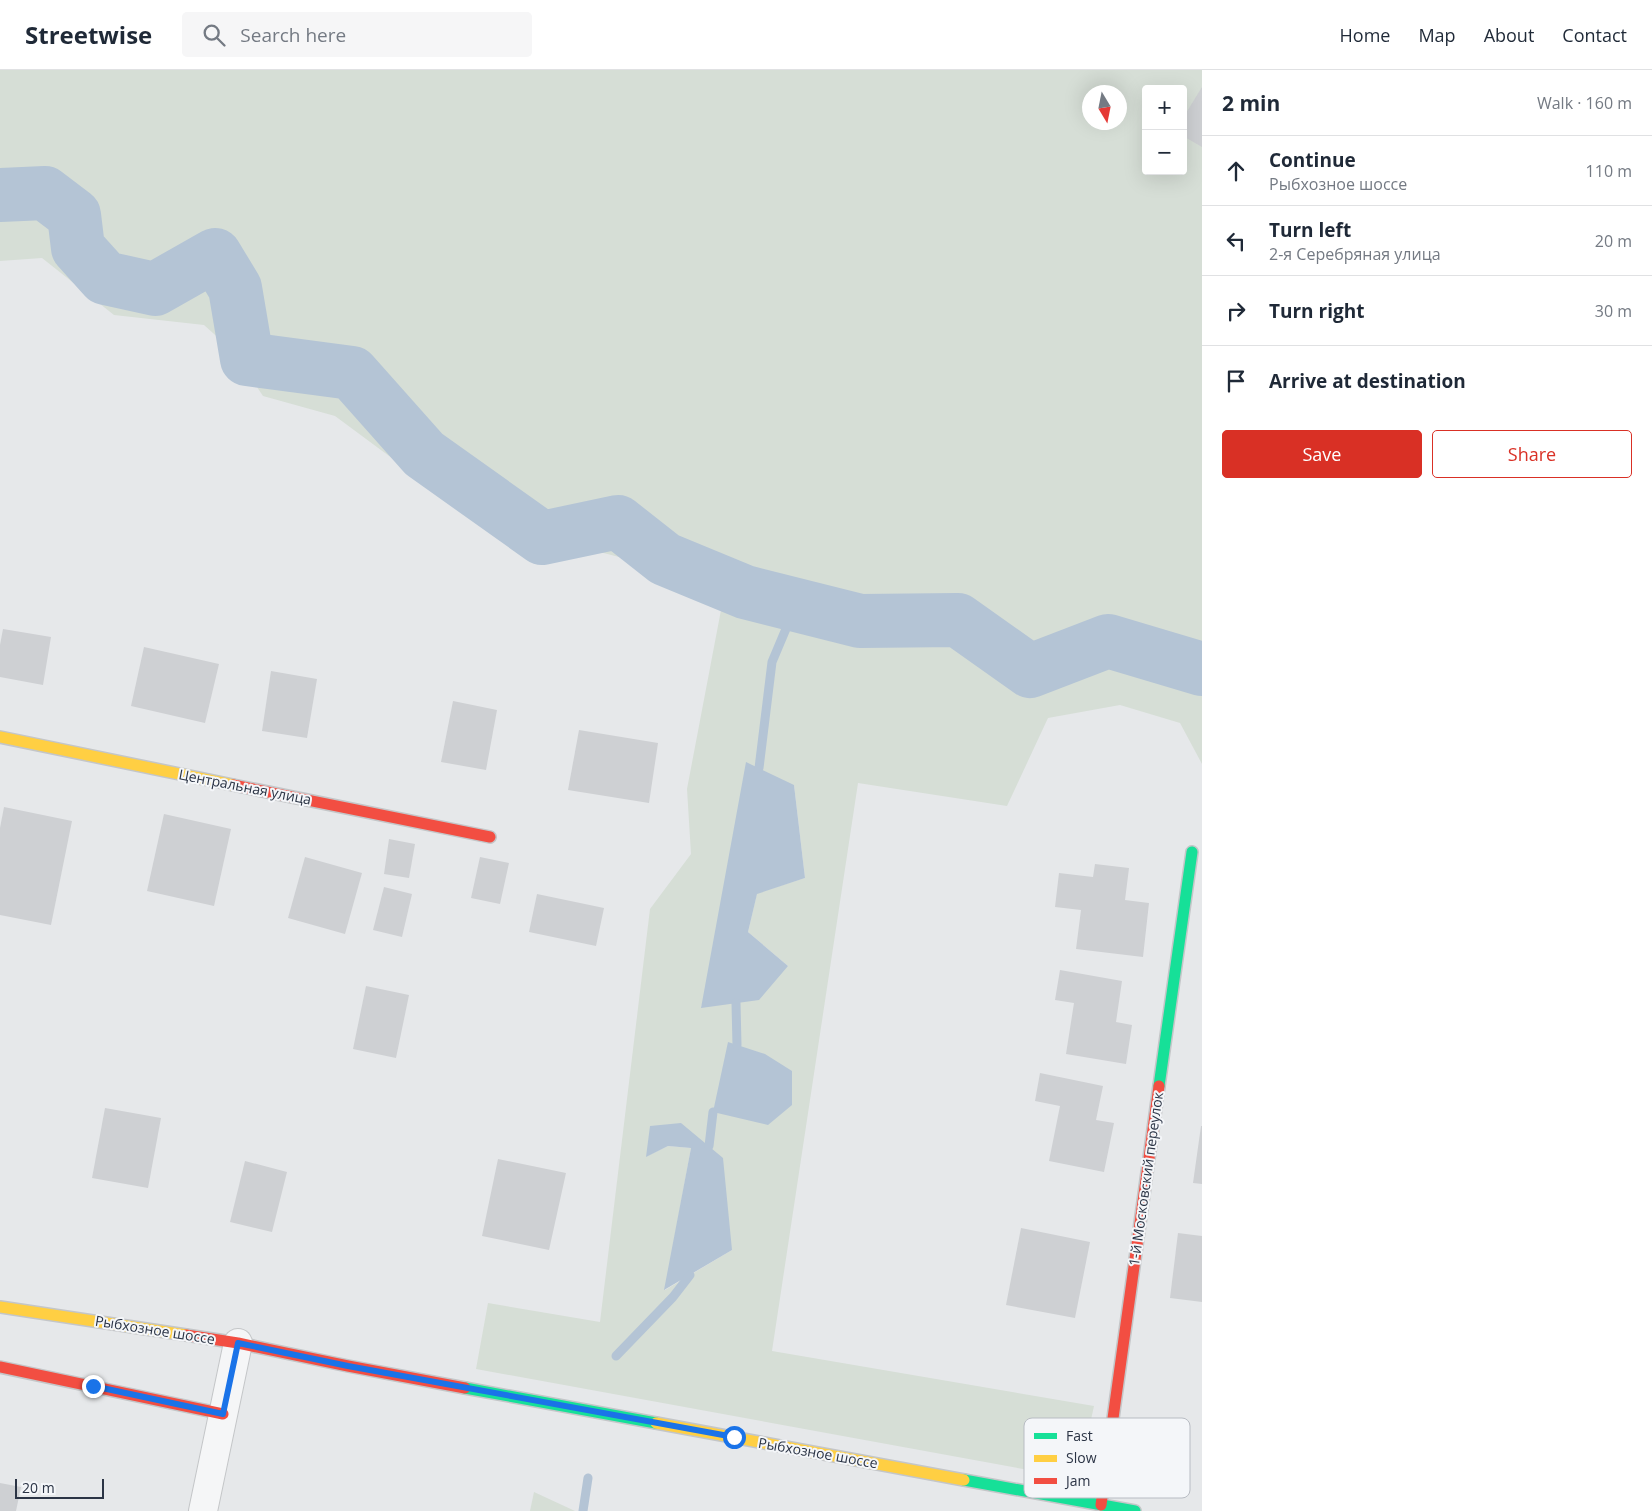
<!DOCTYPE html>
<meta charset="utf-8">
<style>
:root{--surface:#fff;--page:#f6f6f7;--text:#1f2937;--muted:#747a83;--line:#e0e1e3;--accent:#d93025}
body{margin:0;font-family:"Open Sans",sans-serif;background:var(--page);color:var(--text)}
.controls{position:absolute;right:15px;top:15px;display:grid;overflow:hidden;border-radius:5px;box-shadow:0 5px 20px #0002}
.controls button{width:45px;height:45px;display:grid;place-items:center;padding:0;border:0;border-bottom:1px solid var(--line);background:var(--surface);color:var(--text);font:25px sans-serif}
.compass{position:absolute;left:1082px;top:15px;width:45px;height:45px;border-radius:50%;background:var(--surface);box-shadow:0 5px 20px #0002;rotate:170deg}
.scale{position:absolute;left:15px;bottom:12px;width:89px;box-sizing:border-box;padding-left:5px;border:2px solid #2b3445;border-top:0;font-size:14px;line-height:18px;white-space:nowrap;color:#2b3445;-webkit-text-stroke:4px #f4f6f9;paint-order:stroke}
.stop{position:absolute;width:15px;height:15px;margin:-11px;border:4px solid #1a73e8;border-radius:50%;background:#fff}
.stop.end{background:#1a73e8;border-color:#fff;box-shadow:0 1px 5px #0008}
.list{margin:0;padding:0;list-style:none}
h2{display:flex;justify-content:space-between;align-items:center;height:65px;margin:0;padding:0 20px;font-size:21px}
h2 small{font-size:16px;font-weight:400;color:var(--muted)}
.list li{display:grid;grid-template-columns:32px 1fr auto;gap:15px;align-items:center;box-sizing:border-box;height:70px;padding:0 20px;border-top:1px solid var(--line)}
.list b{display:block;font-size:19px;white-space:nowrap}
.list p{margin:0;font-size:16px;white-space:nowrap;color:var(--muted)}
.list em{font-size:16px;font-style:normal;color:var(--muted)}
.actions{display:flex;gap:10px;padding:15px 20px}
.actions a{flex:1;padding:11px 0;border:1px solid var(--accent);border-radius:5px;text-align:center;font-size:18px;color:var(--accent)}
.actions .main{background:var(--accent);color:#fff}
.icon{flex:none;width:28px;height:28px;fill:none;stroke:currentColor;stroke-width:2;stroke-linecap:round;stroke-linejoin:round}
.map{position:relative;flex:none;width:1202px;height:1441px;overflow:hidden}
header{display:flex;align-items:center;gap:30px;box-sizing:border-box;height:70px;padding:0 25px;background:var(--surface);border-bottom:1px solid var(--line)}
header strong{font-size:24px}
nav{display:flex;gap:28px;margin-inline-start:auto;font-size:18px}
.search{width:350px;height:45px;background:var(--page);display:flex;align-items:center;gap:12px;box-sizing:border-box;padding:0 18px;border-radius:5px;color:var(--muted);font-size:19px}
main{display:flex}
aside{flex:1;background:var(--surface)}
.map>svg:first-child{display:block}
.green{fill:#d6ded6;fill-rule:evenodd}
.water{fill:#b4c4d5}
.lines{fill:none;stroke-linecap:round;stroke-linejoin:round}
.stream{stroke:#b4c4d5;stroke-width:9}
.river{stroke:#b4c4d5;stroke-width:54}
.building{fill:#ced0d3}
.street-casing{stroke:#c4c6c8;stroke-width:30}
.fast-casing{stroke:#c4c6c8;stroke-width:14}
.slow-casing{stroke:#c4c6c8;stroke-width:14}
.jam-casing{stroke:#c4c6c8;stroke-width:14}
.street{stroke:#f5f6f7;stroke-width:28}
.fast{stroke:#16e098;stroke-width:11}
.slow{stroke:#ffcf43;stroke-width:11}
.jam{stroke:#f24e42;stroke-width:11}
.route{stroke:#1a73e8;stroke-width:6}
.labels{text-anchor:middle;stroke-width:4;stroke-linejoin:round;paint-order:stroke}
.street-label{font-size:14px;fill:#2b3445;stroke:#f4f6f9}
.key{fill:#f4f6f9;stroke:#b8bcc3;stroke-width:1}
.key-label{font-size:14px;fill:#2b3445}
</style>
<header>
<strong>Streetwise</strong>
<div class="search"><svg class="icon" aria-label="search" viewBox="0 0 24 24"><circle cx="10" cy="10" r="6"/><path d="M15 15l6 6"/></svg>Search here</div>
<nav><a>Home</a><a>Map</a><a>About</a><a>Contact</a></nav>
</header>
<main>
<div class="map">
<svg width="1202" height="1441" viewBox="0 0 1202 1441">
<rect width="100%" height="100%" fill="#e6e8ea"/>
<g class="green">
<path d="M0 0H1202V694L1180 653 1120 635 1048 648 1007 736 858 713 772 1281 1094 1336 1078 1409 476 1299 488 1233 600 1252 650 839 691 784 687 719 721 540 619 487 503 457 462 440 335 346 263 326 233 281 204 255 114 245 42 188 0 191ZM1146 19H1183V101H1146ZM1090 22H1120V52H1090ZM794 715 805 808 757 823 748 862 788 896 701 937ZM681 1053 732 1180 665 1220 691 1078 668 1076 647 1086Z"/>
<polygon points="534,1422 575,1441 530,1441"/>
</g>
<g class="water">
<polygon points="746,692 794,715 805,808 757,824 748,862 788,896 759,930 701,938"/>
<polygon points="728,972 765,984 792,1001 792,1035 768,1055 713,1042"/>
<polygon points="681,1053 723,1088 732,1180 664,1220 691,1078 668,1076 646,1087 650,1056"/>
</g>
<g class="lines">
<g class="stream">
<polyline points="759,698 772,592 796,535"/>
<polyline points="736,933 737,975"/>
<polyline points="709,1076 713,1042"/>
<polyline points="616,1286 673,1227 690,1205"/>
<polyline points="583,1441 588,1408"/>
</g>
<polyline class="river" points="0,125 45,123 74,145 78,178 105,208 155,219 215,185 235,218 247,289 352,303 424,384 542,468 618,452 665,489 745,522 860,551 958,550 1030,601 1108,571 1202,599"/>
</g>
<g class="building">
<polygon points="1202,17 1202,77 1183,66 1183,48"/>
<polygon points="3,559 51,567 43,615 0,607 0,575"/>
<polygon points="144,577 219,594 205,653 131,636"/>
<polygon points="271,601 317,609 307,668 262,661"/>
<polygon points="453,631 497,640 486,700 441,692"/>
<polygon points="579,660 658,673 649,733 568,720"/>
<polygon points="4,737 72,751 51,855 0,845 0,758"/>
<polygon points="164,744 231,759 214,836 147,821"/>
<polygon points="389,769 415,774 409,808 384,804"/>
<polygon points="305,787 362,803 345,864 288,848"/>
<polygon points="480,787 509,793 500,834 471,828"/>
<polygon points="1095,794 1129,798 1125,830 1149,833 1143,887 1076,879 1081,840 1055,837 1059,803 1093,807"/>
<polygon points="384,817 412,824 402,867 373,860"/>
<polygon points="537,824 604,838 596,876 529,862"/>
<polygon points="1060,900 1122,911 1116,952 1132,955 1126,994 1066,984 1074,933 1055,930"/>
<polygon points="366,916 409,925 396,988 353,979"/>
<polygon points="1040,1003 1103,1016 1096,1050 1114,1053 1104,1102 1049,1091 1060,1036 1035,1031"/>
<polygon points="105,1038 161,1048 148,1118 92,1108"/>
<polygon points="1201,1056 1202,1056 1202,1114 1193,1113"/>
<polygon points="498,1089 566,1103 549,1180 482,1166"/>
<polygon points="245,1091 287,1102 272,1162 230,1152"/>
<polygon points="1021,1158 1090,1172 1075,1248 1006,1235"/>
<polygon points="1178,1163 1202,1166 1202,1232 1170,1228"/>
<polygon points="0,1413 21,1417 16,1441 0,1441"/>
</g>
<g class="lines">
<defs>
<polyline id="street" points="203,1441 238,1273"/>
<g id="fast">
<polyline points="1159,1016 1192,782"/>
<polyline points="465,1318 656,1353"/>
<polyline points="964,1410 1135,1441"/>
</g>
<g id="slow">
<polyline points="0,667 233,715"/>
<polyline points="0,1237 186,1265"/>
<polyline points="656,1353 964,1410"/>
</g>
<g id="jam">
<polyline points="233,715 490,767"/>
<polyline points="186,1265 238,1273 348,1296 465,1318"/>
<polyline points="0,1297 223,1344"/>
<polyline points="1101,1435 1159,1016"/>
</g>
</defs>
<use href="#street" class="street-casing"/>
<use href="#fast" class="fast-casing"/>
<use href="#slow" class="slow-casing"/>
<use href="#jam" class="jam-casing"/>
<use href="#street" class="street"/>
<use href="#fast" class="fast"/>
<use href="#slow" class="slow"/>
<use href="#jam" class="jam"/>
</g>
<g class="lines">
<polyline class="route" points="93,1316 223,1344 238,1273 348,1296 734,1367"/>
</g>
<g class="labels">
<g class="street-label">
<text transform="translate(245 717) rotate(11)" y="5">Центральная улица</text>
<text transform="translate(1146 1109) rotate(-82)" y="5">1-й Московский переулок</text>
<text transform="translate(155 1260) rotate(9)" y="5">Рыбхозное шоссе</text>
<text transform="translate(818 1383) rotate(10)" y="5">Рыбхозное шоссе</text>
</g>
</g>
<rect x="1024" y="1348" width="166" height="80" rx="8" class="key"/>
<rect x="1034" y="1363" width="23" height="6" fill="#16e098"/>
<rect x="1034" y="1385" width="23" height="7" fill="#ffcf43"/>
<rect x="1034" y="1408" width="23" height="6" fill="#f24e42"/>
<g class="key-label">
<text x="1066" y="1371">Fast</text>
<text x="1066" y="1393">Slow</text>
<text x="1066" y="1416">Jam</text>
</g>
</svg>
<div class="controls">
<button>+</button>
<button>−</button>
</div>
<svg class="compass" viewBox="-18 -18 36 36"><path d="M0-13l5 13h-10z" fill="#e53935"/><path d="M0 13l5-13h-10z" fill="#747a83"/></svg>
<div class="scale">20 m</div>
<div class="stop" style="left:734px;top:1367px"></div>
<div class="stop end" style="left:93px;top:1316px"></div>
</div>
<aside>
<h2>2 min<small>Walk · 160 m</small></h2>
<ul class="list">
<li><svg class="icon" aria-label="ahead" viewBox="0 0 24 24"><path d="M12 20V5M6 11l6-6 6 6"/></svg><div><b>Continue</b><p>Рыбхозное шоссе</p></div><em>110 m</em></li>
<li><svg class="icon" aria-label="left" viewBox="0 0 24 24"><path d="M17 20v-9H6M10 6l-5 5 5 5"/></svg><div><b>Turn left</b><p>2-я Серебряная улица</p></div><em>20 m</em></li>
<li><svg class="icon" aria-label="right" viewBox="0 0 24 24"><path d="M7 20v-9h11M14 6l5 5-5 5"/></svg><div><b>Turn right</b></div><em>30 m</em></li>
<li><svg class="icon" aria-label="arrive" viewBox="0 0 24 24"><path d="M6 21V4h12l-3 4 3 4H6"/></svg><div><b>Arrive at destination</b></div></li>
</ul>
<div class="actions"><a class="main">Save</a><a>Share</a></div>
</aside>
</main>
